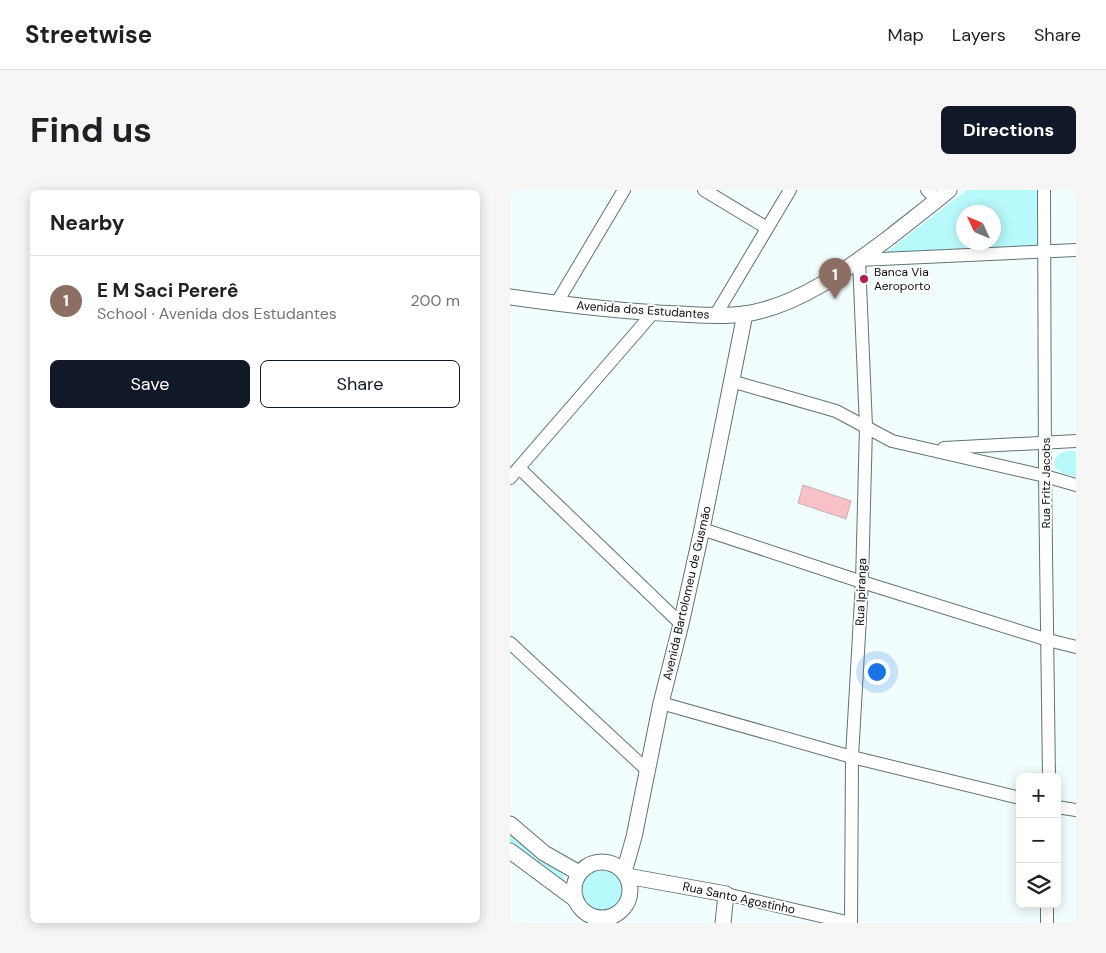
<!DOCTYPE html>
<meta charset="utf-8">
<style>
:root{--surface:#fff;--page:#f6f6f6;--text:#202124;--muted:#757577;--line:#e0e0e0;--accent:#111827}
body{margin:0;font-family:"DM Sans",sans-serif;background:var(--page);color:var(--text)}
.controls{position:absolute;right:15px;bottom:15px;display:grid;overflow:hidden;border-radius:8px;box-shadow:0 2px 12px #0003}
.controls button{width:45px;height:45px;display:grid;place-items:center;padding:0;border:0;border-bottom:1px solid var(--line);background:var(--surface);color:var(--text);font:25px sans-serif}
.compass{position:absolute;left:446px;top:15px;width:45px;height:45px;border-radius:50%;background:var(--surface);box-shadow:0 2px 12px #0003;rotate:314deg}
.you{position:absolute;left:366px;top:481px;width:18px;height:18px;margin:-12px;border:4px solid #fff;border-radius:50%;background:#1a73e8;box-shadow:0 0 0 8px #1a73e833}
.badge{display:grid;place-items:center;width:32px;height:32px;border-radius:50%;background:var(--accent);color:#fff;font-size:16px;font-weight:700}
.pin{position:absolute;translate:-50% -41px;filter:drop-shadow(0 1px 2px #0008)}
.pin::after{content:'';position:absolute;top:26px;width:18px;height:15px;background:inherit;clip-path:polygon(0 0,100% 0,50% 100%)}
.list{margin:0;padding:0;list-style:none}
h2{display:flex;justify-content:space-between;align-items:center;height:65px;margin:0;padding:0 20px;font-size:21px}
h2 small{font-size:16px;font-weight:400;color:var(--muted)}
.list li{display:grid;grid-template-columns:32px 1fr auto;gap:15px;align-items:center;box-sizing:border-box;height:90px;padding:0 20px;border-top:1px solid var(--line)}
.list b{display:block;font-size:19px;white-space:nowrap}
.list p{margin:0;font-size:16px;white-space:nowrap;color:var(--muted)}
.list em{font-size:16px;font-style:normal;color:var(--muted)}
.actions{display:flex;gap:10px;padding:15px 20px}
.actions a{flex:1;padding:11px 0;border:1px solid var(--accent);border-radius:8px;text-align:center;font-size:18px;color:var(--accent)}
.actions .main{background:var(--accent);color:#fff}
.icon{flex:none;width:28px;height:28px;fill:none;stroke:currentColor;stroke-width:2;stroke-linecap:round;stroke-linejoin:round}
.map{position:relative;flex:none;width:566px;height:733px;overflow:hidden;border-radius:8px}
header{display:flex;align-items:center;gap:30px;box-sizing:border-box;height:70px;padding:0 25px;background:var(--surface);border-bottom:1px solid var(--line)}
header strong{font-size:24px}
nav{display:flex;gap:28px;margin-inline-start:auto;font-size:18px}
.intro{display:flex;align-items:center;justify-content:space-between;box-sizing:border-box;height:120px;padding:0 30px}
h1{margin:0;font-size:35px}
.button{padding:12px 22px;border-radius:8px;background:var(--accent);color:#fff;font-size:18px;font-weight:700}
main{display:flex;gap:30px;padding:0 30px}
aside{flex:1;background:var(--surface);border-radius:8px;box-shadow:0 2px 12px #0003}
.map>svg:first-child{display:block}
.green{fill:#b8f9fb;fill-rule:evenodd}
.building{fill:#f8c1c7;stroke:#c3b1b3}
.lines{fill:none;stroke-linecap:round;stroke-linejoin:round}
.minor-casing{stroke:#627374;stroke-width:14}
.tertiary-casing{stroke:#627374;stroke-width:17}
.minor{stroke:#fff;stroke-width:12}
.tertiary{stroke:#fff;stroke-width:15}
.poi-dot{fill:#b2204b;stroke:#fff;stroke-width:2}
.labels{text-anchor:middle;stroke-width:4;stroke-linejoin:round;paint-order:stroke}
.poi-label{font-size:12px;fill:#070d0d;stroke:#fff;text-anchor:start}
.street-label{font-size:12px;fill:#070d0d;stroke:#fff}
</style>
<header>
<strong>Streetwise</strong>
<nav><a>Map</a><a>Layers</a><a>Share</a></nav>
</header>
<div class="intro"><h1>Find us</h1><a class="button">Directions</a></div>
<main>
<aside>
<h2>Nearby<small></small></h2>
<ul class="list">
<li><span class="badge" style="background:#8d6e63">1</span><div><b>E M Saci Pererê</b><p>School · Avenida dos Estudantes</p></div><em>200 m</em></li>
</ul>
<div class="actions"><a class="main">Save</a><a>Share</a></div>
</aside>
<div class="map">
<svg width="566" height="733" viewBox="0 0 566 733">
<rect width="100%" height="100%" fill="#f2fefe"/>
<g class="green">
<path d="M457 0H531V55L374 64ZM453 22H483V52H453Z"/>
<polygon points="556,261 566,261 566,287 552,283 545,278 544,271 549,264"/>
<polygon points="0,645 53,685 55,690 55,693 0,656"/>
<circle cx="92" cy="700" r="24"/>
</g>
<polygon class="building" points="293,295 341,311 336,329 288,313"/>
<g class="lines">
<defs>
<g id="minor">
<polyline points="194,0 257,38"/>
<polyline points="417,0 427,10"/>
<polyline points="534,0 535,286 539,587"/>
<polyline points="46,114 114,0"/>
<polyline points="205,126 280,0"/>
<polyline points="221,191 326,221 382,251 535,286 566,295"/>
<polyline points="434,258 566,251"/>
<polyline points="9,278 171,434"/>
<polyline points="0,288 143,123"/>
<polyline points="192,339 352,392 538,450 566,457"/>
<polyline points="0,453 138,581"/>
<polyline points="151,513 342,567 510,608"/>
<polyline points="547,617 566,620"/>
<polyline points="216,704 341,733"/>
<polyline points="341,733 342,567 352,392 356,237 349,70 566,60"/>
<polyline points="537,733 537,714"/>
</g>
<g id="tertiary">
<path d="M0 107C56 115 113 122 170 124 191 125 213 127 234 124 287 117 339 78 380 47 400 31 420 16 439 0"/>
<polyline points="0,634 34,663 69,683"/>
<polyline points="0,661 66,710"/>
<circle cx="92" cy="700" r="28"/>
<polyline points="114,682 124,647 151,513 171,434 192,339 235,124"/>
<polyline points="117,686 216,704 213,733"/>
</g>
</defs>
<use href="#minor" class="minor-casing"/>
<use href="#tertiary" class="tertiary-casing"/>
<use href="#minor" class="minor"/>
<use href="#tertiary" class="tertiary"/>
</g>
<circle class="poi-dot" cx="354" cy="89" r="5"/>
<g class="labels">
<g class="poi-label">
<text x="364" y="86">Banca Via<tspan x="364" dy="14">Aeroporto</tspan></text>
</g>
<g class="street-label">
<text transform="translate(133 120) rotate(4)" y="4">Avenida dos Estudantes</text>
<text transform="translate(536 293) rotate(-90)" y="4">Rua Fritz Jacobs</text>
<text transform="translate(351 402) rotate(-88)" y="4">Rua Ipiranga</text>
<text transform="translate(177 403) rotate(-77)" y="4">Avenida Bartolomeu de Gusmão</text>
<text transform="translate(229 708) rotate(12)" y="4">Rua Santo Agostinho</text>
</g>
</g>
</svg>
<div class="controls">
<button>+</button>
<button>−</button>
<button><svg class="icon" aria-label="layers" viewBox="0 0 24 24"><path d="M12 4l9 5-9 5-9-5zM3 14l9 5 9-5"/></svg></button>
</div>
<svg class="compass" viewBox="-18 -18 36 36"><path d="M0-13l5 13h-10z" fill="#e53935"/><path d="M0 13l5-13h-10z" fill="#757577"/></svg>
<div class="you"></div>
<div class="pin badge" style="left:325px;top:109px;background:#8d6e63">1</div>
</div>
</main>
